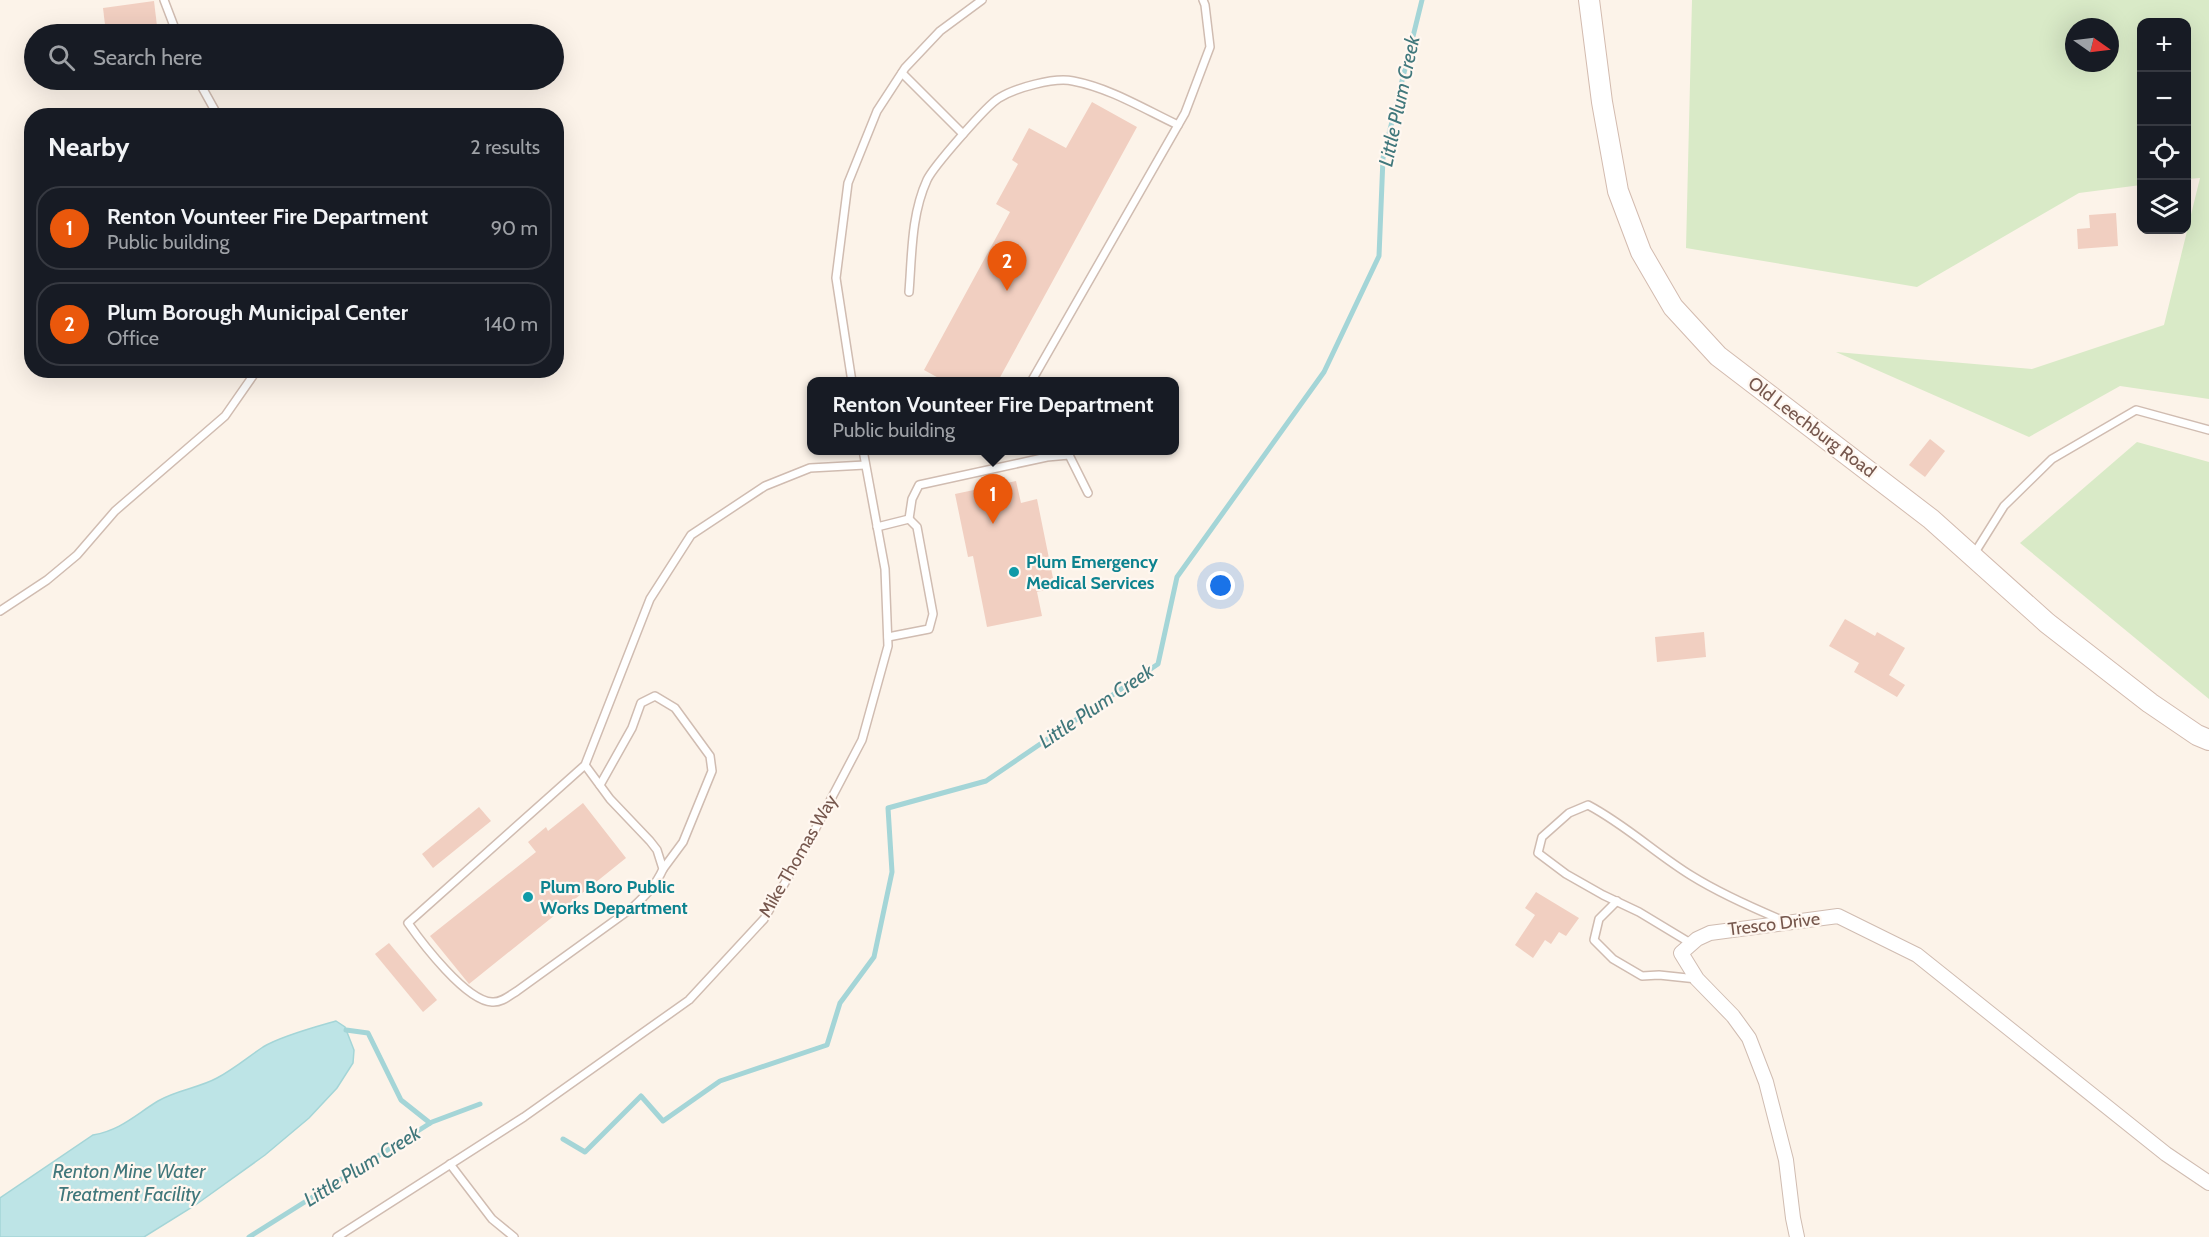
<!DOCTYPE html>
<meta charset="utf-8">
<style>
:root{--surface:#171b24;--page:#242831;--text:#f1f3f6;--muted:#9ea1a6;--line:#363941;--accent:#ea580c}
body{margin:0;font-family:Cabin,sans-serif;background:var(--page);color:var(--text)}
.controls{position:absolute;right:18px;top:18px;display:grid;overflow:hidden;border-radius:12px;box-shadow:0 6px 24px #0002}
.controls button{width:54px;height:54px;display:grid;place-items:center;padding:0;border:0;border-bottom:2px solid var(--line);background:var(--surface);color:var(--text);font:30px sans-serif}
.compass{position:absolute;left:2065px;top:18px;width:54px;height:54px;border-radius:50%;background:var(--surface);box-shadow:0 6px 24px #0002;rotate:104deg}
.you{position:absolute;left:1221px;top:586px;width:21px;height:21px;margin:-15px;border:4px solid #fff;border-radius:50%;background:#1a73e8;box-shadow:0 0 0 9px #1a73e833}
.badge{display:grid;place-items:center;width:39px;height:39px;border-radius:50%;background:var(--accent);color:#fff;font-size:20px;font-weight:700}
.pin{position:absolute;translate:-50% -50px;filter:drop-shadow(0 2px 3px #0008)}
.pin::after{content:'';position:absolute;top:32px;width:21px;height:18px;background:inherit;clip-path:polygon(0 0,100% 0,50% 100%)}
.popup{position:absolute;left:807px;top:377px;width:372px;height:78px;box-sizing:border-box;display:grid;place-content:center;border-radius:12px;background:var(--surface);filter:drop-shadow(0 2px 4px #0005);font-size:20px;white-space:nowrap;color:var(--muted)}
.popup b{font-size:22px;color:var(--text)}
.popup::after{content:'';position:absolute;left:50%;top:100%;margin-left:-12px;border:12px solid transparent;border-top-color:var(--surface)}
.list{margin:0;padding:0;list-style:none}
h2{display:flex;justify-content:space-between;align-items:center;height:78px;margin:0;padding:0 24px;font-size:26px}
h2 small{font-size:20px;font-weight:400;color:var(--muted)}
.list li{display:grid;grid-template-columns:39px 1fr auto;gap:18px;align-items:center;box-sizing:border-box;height:84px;margin:0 12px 12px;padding:0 12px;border:2px solid var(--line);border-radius:24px}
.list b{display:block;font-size:22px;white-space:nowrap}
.list p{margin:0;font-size:20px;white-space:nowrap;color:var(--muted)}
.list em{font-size:20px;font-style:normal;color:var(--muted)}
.icon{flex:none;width:33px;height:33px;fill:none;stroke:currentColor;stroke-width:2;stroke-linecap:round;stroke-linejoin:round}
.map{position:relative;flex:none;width:2209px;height:1237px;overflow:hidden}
.search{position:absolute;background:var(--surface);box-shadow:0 6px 24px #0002;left:24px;top:24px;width:540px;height:66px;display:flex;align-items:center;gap:15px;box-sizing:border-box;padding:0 21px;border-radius:33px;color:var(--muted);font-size:22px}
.panel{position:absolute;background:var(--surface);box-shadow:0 6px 24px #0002;left:24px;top:108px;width:540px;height:270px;border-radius:24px}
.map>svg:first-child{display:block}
.green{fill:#d9eac7;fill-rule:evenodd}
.water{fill:#bde4e6;stroke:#a4d5d7;stroke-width:1.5}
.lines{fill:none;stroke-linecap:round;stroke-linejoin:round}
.stream{stroke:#a4d5d7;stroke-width:5}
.building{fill:#f1cfc1}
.lane-casing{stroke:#d0bcb1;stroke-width:10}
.street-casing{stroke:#d0bcb1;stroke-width:16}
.secondary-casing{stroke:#d3bbaf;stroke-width:22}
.lane{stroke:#fff;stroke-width:7}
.street{stroke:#fff;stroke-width:14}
.secondary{stroke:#fff;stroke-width:20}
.culture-dot{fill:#0f9aa8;stroke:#fff7f0;stroke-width:2}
.labels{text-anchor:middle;stroke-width:4.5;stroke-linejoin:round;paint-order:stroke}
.street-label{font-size:18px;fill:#76574d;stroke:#fff7f0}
.culture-label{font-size:18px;font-weight:bold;fill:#0d838f;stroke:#fff7f0;text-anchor:start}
.water-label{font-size:20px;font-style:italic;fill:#40777b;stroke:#fff7f0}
</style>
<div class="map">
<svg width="2209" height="1237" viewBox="0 0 2209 1237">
<rect width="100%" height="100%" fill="#fcf3e9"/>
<g class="green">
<path d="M1692 0H2209V399L2120 386 2029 437 1836 352 2032 369 2164 325 2200 178 2187 179 2186 22H2142L2141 185 2079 193 1917 287 1686 248ZM2074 27H2110V63H2074Z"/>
<polygon points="2137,442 2209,462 2209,699 2020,543"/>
</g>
<path class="water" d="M336 1021 345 1027 354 1050 353 1063 337 1088 309 1118 265 1155 194 1206 144 1237H0V1198L93 1135C121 1130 135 1115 158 1101 176 1090 199 1088 217 1078 234 1069 248 1057 263 1047 281 1036 315 1027 336 1021Z"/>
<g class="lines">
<g class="stream">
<polyline points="346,1030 368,1033 401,1100 430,1123"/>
<polyline points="563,1139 585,1152 641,1096 663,1121 720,1081 827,1045 840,1003 874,957 892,872 888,808 986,781 1158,664 1177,577 1324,372 1379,256 1383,158 1422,0"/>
<polyline points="249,1237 432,1122 480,1104"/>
</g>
</g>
<g class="building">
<polygon points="154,1 157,26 106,33 103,8"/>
<polygon points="1092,102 1137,127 998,381 944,381 924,370 1010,212 996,204 1018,164 1012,160 1029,128 1066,148"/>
<polygon points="2116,213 2118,246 2078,249 2077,229 2090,228 2089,215"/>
<polygon points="1930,439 1945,451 1925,477 1909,465"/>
<polygon points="1016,481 1021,503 1037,499 1055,588 1037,592 1042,616 987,627 973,556 968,557 955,494"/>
<polygon points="1845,619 1875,636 1877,632 1905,648 1889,675 1905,685 1897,697 1854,672 1859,663 1829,646"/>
<polygon points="1704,632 1706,657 1657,662 1655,637"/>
<polygon points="583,803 626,858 469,984 430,936 536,852 528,842 546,827 548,831"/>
<polygon points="479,807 491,821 433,868 422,854"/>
<polygon points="1536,892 1579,918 1566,936 1559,932 1551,944 1545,940 1533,958 1515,945 1535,915 1525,908"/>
<polygon points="389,943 437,1000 423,1012 375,954"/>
</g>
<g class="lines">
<defs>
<g id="lane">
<polyline points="164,0 177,34"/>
<polyline points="902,73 963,134"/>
<polyline points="198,80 218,116"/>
<path d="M909 292C912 255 911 215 927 180 933 167 987 105 999 98 1015 88 1054 77 1073 81 1110 88 1144 109 1178 125"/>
<polyline points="852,382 836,278 848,183 877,111 905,68 940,31 982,0"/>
<polyline points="1031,382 1185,113 1210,47 1205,5 1203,0"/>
<polyline points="909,519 912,499 919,485 1047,457 1069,455 1088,493"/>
<polyline points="877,527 909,519 917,527 933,614 929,629 888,637"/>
<polyline points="1974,554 2004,506 2052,459 2136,410 2209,430"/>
<polyline points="0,611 47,580 77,555 115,511 225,416 257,370"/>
<path d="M585 765 610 799 650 841 657 850 663 869C656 885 645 896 632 908L517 991C509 996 501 1003 492 1002 466 1001 422 943 408 923L585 765 650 599 691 535 765 486 810 468 865 465"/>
<polyline points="600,785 632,728 641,703 655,696 675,708 710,756 712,771 683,842 663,869"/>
<polyline points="1617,901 1599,919 1594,940 1613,959 1642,976 1659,975 1697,979"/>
<path d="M1692 944 1639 912 1603 895 1566 874 1538 853 1542 837 1569 813 1588 805C1626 825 1656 854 1692 876 1721 894 1753 908 1784 921"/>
<polyline points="450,1164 492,1219 514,1237"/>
<polyline points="337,1237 524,1117 689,1000 764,919 809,841 862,740 888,646 885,569 863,450"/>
</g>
<polyline id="street" points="1797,1237 1793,1218 1786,1160 1766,1082 1749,1038 1733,1016 1697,979 1681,953 1697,939 1710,933 1838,916 1917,955 2166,1154 2209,1183"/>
<polyline id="secondary" points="1589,0 1602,102 1618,191 1641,252 1673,307 1718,356 1931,519 2047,623 2150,703 2197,735 2209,740"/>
</defs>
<use href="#lane" class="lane-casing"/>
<use href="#street" class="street-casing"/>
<use href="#secondary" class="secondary-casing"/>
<use href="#lane" class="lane"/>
<use href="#street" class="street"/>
<use href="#secondary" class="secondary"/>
</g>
<g class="culture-dot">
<circle cx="1014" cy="572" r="6"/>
<circle cx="528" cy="897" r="6"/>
</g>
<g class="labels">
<g class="street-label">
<text transform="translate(1812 427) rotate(37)" y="6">Old Leechburg Road</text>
<text transform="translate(798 856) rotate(-60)" y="6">Mike Thomas Way</text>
<text transform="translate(1774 924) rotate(-7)" y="6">Tresco Drive</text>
</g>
<g class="culture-label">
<text x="1026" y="568">Plum Emergency<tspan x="1026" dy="21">Medical Services</tspan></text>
<text x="540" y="893">Plum Boro Public<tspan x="540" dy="21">Works Department</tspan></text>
</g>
<g class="water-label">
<text transform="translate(1399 101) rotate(-78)" y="7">Little Plum Creek</text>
<text transform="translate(1096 706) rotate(-34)" y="7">Little Plum Creek</text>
<text transform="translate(362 1166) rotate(-32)" y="7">Little Plum Creek</text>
<text x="129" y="1178">Renton Mine Water<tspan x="129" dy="23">Treatment Facility</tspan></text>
</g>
</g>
</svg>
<div class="controls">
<button>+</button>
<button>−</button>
<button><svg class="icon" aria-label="locate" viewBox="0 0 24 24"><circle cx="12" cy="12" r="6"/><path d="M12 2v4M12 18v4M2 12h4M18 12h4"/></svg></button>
<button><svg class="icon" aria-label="layers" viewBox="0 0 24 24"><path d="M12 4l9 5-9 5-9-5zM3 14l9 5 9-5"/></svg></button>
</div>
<svg class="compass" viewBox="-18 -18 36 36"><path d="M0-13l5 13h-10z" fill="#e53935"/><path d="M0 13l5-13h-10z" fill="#9ea1a6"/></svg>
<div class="you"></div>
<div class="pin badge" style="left:993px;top:524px">1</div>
<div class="popup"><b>Renton Vounteer Fire Department</b>Public building</div>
<div class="pin badge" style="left:1007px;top:291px">2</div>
<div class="search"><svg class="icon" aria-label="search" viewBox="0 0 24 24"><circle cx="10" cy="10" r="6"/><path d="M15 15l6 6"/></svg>Search here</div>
<section class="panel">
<h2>Nearby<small>2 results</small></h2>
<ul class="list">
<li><span class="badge">1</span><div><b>Renton Vounteer Fire Department</b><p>Public building</p></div><em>90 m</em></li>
<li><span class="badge">2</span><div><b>Plum Borough Municipal Center</b><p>Office</p></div><em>140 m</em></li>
</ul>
</section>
</div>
